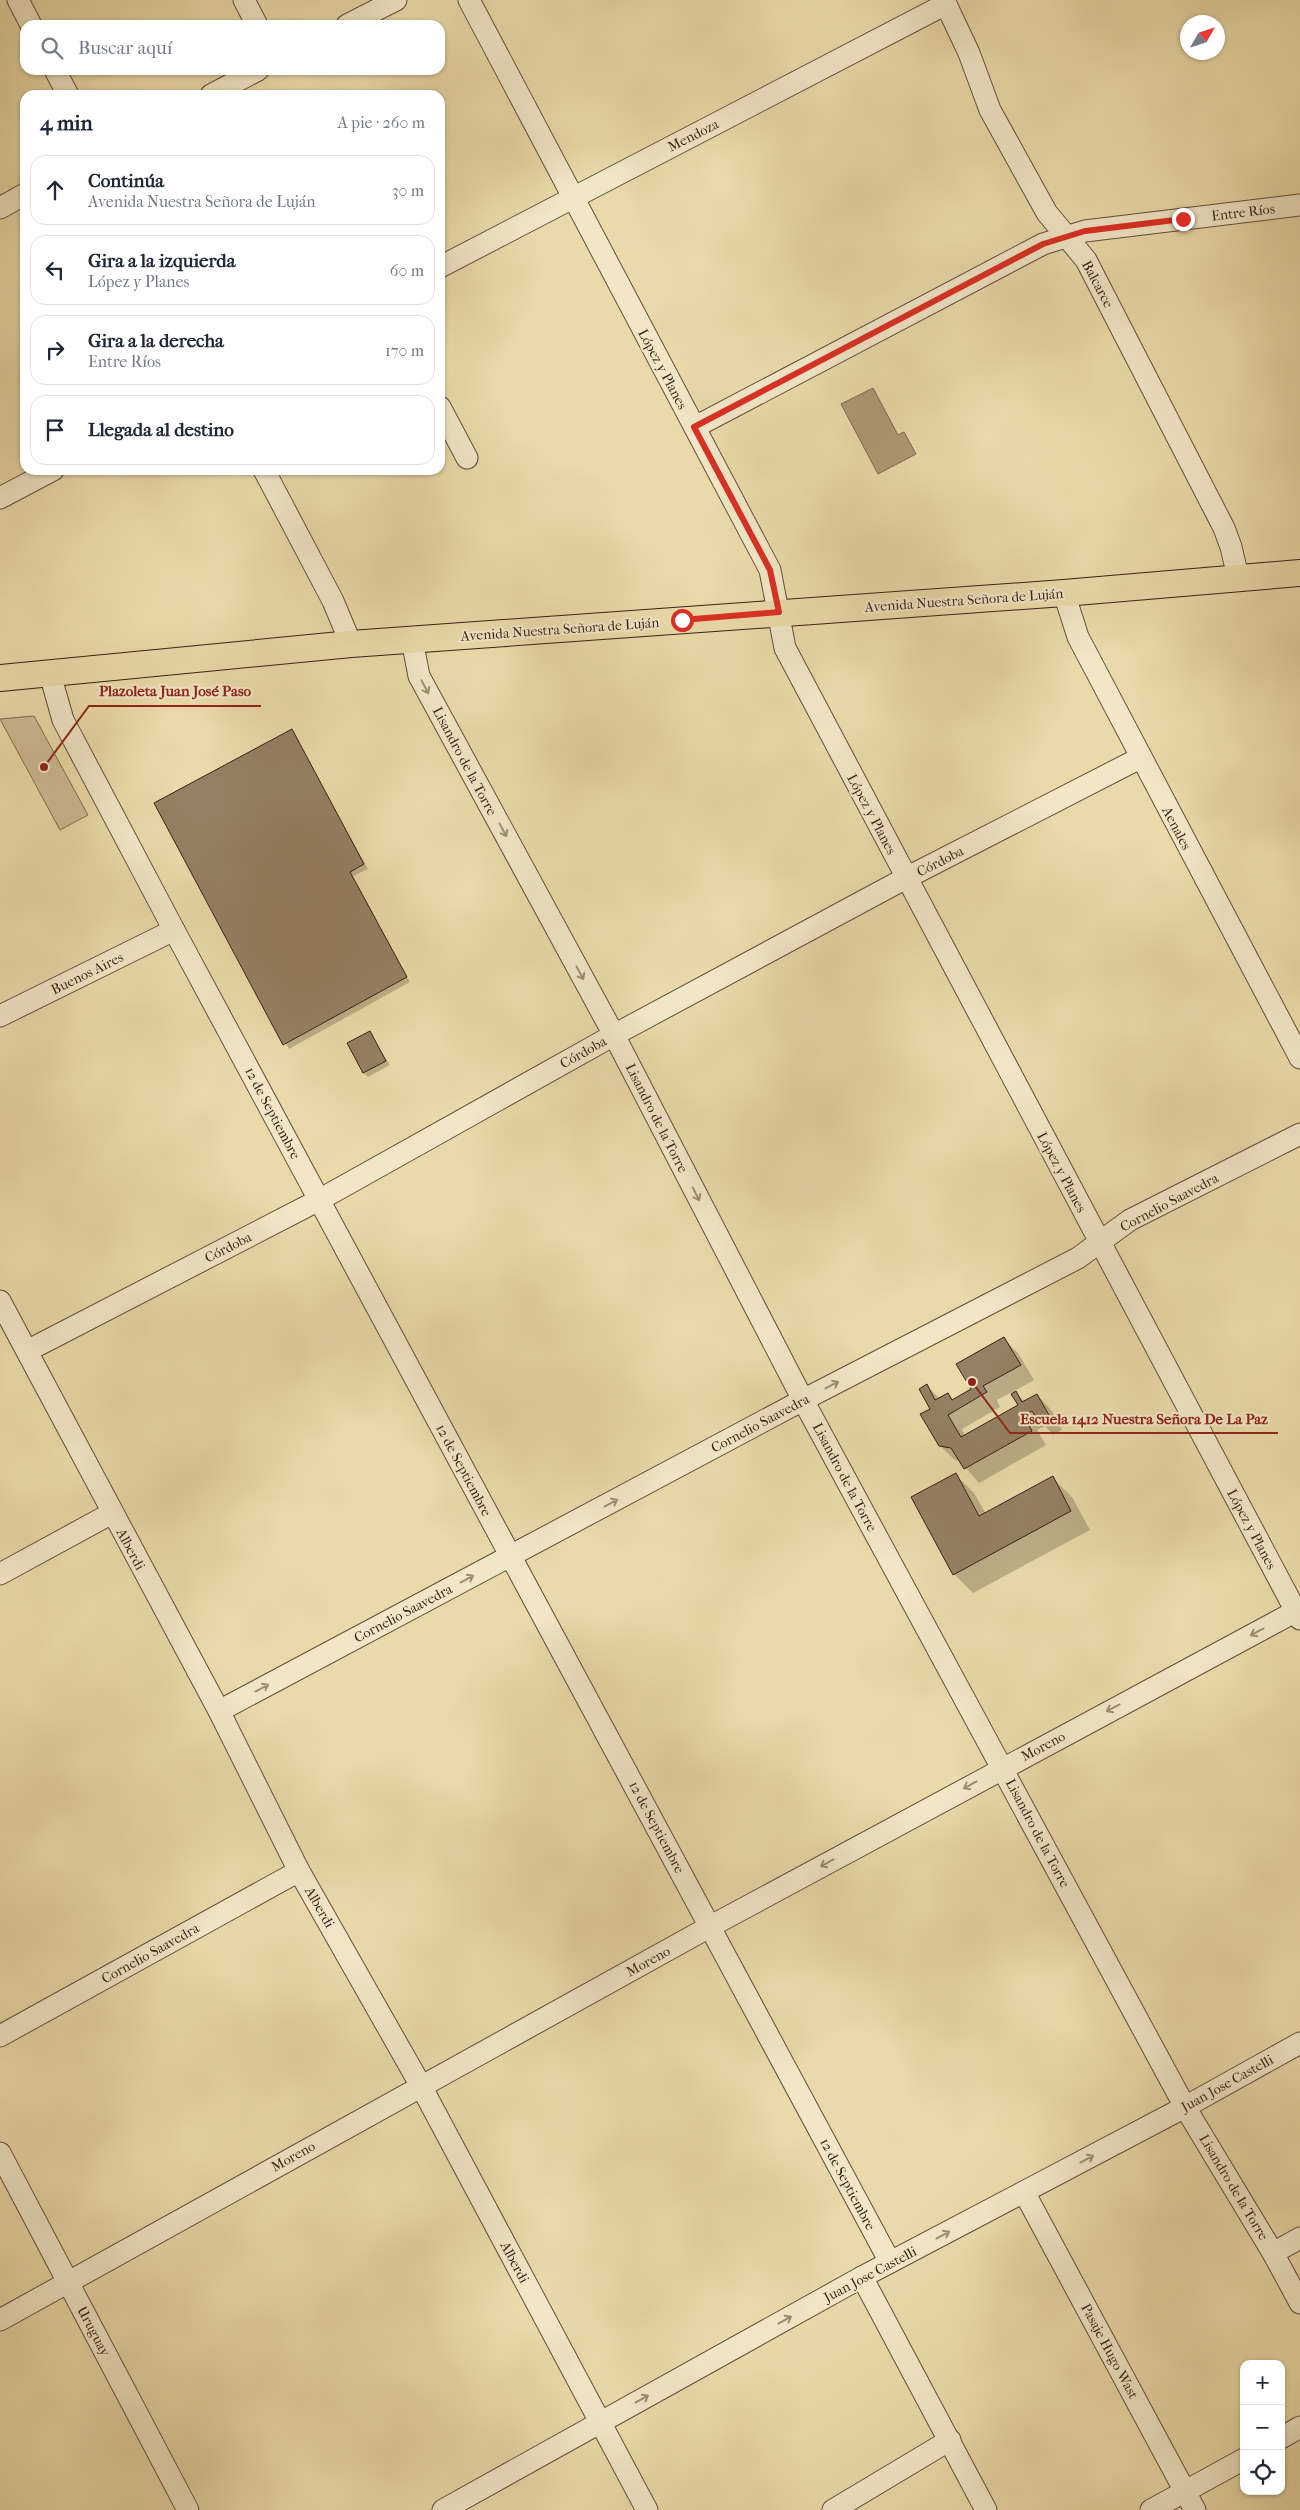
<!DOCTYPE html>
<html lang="es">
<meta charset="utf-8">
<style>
:root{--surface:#fff;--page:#f6f6f7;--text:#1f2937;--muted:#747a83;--line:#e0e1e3}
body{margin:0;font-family:"IM FELL French Canon",serif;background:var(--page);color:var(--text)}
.controls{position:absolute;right:15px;bottom:15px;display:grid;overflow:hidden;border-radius:10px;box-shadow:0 1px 4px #0004}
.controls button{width:45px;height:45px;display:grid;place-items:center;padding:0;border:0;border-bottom:1px solid var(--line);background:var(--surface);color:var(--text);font:25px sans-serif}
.compass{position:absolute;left:1180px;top:15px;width:45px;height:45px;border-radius:50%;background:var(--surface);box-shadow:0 1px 4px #0004;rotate:51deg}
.stop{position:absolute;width:15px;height:15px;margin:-11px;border:4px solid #d93025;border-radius:50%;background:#fff}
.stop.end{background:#d93025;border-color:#fff;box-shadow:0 1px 5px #0008}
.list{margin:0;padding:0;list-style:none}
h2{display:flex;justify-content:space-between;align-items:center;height:65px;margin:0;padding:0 20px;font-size:21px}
h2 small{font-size:16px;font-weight:400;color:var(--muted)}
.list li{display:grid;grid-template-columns:32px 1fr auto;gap:15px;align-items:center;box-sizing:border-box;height:70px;margin:0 10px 10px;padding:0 10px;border:1px solid var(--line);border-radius:15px}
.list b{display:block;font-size:19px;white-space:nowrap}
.list p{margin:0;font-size:16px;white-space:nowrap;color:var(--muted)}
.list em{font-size:16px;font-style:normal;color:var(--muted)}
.icon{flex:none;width:28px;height:28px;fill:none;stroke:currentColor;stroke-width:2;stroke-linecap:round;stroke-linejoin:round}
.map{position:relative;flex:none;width:1300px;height:2510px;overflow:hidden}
.search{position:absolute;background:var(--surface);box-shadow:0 1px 4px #0004;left:20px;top:20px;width:425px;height:55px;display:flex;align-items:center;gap:12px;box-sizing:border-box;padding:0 18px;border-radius:15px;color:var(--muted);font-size:19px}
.panel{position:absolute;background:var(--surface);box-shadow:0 1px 4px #0004;left:20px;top:90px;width:425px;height:385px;border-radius:15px}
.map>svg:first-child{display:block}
.green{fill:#ccba90;stroke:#826c53}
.water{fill:#ad9a77;stroke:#7e6950}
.shadow{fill:#0003;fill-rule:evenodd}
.building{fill:#948062;stroke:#371f16}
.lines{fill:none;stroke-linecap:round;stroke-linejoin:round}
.minor-casing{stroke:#644e3b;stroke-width:23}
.major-casing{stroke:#371f16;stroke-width:28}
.minor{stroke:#f1e7c7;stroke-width:21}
.major{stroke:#eadaa9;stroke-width:26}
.oneway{stroke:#9d8d77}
.route{stroke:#d93025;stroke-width:6}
.labels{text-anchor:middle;stroke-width:4;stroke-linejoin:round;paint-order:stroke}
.street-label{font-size:14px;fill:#371f16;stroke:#f1e7c7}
.leader{fill:none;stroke:#8f2418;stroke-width:2}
.callout-dot{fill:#8f2418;stroke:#f1e7c7;stroke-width:2}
.callout-label{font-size:15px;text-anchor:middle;font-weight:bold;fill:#8f2418;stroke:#f1e7c7;stroke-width:4;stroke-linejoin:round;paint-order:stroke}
</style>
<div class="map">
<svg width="1300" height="2510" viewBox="0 0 1300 2510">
<rect width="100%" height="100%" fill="#eadaa9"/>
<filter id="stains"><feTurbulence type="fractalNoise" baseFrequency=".004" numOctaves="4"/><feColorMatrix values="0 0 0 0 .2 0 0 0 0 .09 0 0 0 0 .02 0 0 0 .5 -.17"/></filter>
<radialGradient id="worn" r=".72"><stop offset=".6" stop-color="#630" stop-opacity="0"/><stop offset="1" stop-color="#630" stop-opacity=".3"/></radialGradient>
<polygon class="green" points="34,716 88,815 60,830 0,719"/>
<polygon class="water" points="873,388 898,435 904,432 916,454 878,474 841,404"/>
<g class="shadow">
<polygon points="291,731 368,869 353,876 410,982 289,1049 156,804"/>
<polygon points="370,1033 390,1065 368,1077 364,1073"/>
<path d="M1004 1339 1018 1353 1034 1380 1014 1391 1025 1402 1037 1395 1051 1410 1062 1430 1053 1435 1045 1426 1037 1430 1046 1445 979 1483 960 1461 955 1460 940 1446 926 1385 940 1399 948 1395 954 1400 973 1390ZM1012 1392 1019 1406 965 1436 962 1429 1000 1407 997 1400Z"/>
<polygon points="955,1474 974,1493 986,1514 1053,1478 1072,1497 1090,1530 973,1593 954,1574"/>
</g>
<g class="building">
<polygon points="292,729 364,864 350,872 407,977 283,1045 154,803"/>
<polygon points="370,1031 386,1061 363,1073 347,1043"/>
<polygon points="1004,1337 1021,1365 983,1386 987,1392 948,1415 961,1437 1018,1405 1011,1394 1016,1391 1022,1402 1037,1394 1049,1415 1038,1421 1032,1411 1024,1416 1032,1431 964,1469 951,1448 939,1446 920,1414 930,1409 919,1389 927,1384 935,1400 948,1393 952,1400 971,1389 956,1364"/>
<polygon points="956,1473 979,1516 1053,1476 1071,1511 953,1575 911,1497"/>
</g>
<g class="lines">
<defs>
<g id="minor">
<polyline points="18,0 31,25"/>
<polyline points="244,0 257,25"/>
<polyline points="469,0 770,570 785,648 1300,1619"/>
<polyline points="944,0 969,53 990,110 1047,213 1086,260 1224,528 1231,547 1238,577"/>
<polyline points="347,25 396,0"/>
<polyline points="55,70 68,95"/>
<polyline points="211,95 258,70"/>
<polyline points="0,208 25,194"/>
<polyline points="440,267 946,4"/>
<polyline points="440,407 467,458"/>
<polyline points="695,427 1043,244 1085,231 1300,205"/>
<polyline points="264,470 333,601 351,644"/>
<polyline points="0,498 53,470"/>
<polyline points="1064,593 1078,637 1300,1058"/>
<polyline points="412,640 419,676 614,1035 803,1400 1185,2107 1273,2253 1300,2303"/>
<polyline points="50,674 63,720 174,930 890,2262"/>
<polyline points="0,1016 174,930"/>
<polyline points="0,1301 219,1711 299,1871 421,2086 647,2510"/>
<polyline points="27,1351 319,1200 614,1035 906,878 1140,758"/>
<polyline points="0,1574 112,1513"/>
<polyline points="219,1711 803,1400 1078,1258 1130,1220 1300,1134"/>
<polyline points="0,2036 299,1871"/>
<polyline points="0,2153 188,2510"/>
<polyline points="1024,2192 1195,2510"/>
<polyline points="1273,2253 1300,2238"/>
<polyline points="862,2277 986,2510"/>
<polyline points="0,2320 711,1926 1300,1609"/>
<polyline points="1281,2438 1300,2427"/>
<polyline points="443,2510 862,2277 1185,2107 1300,2043"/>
<polyline points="833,2510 950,2440"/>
<polyline points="1151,2510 1244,2459"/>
</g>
<polyline id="major" points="0,678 351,644 1064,593 1300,573"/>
</defs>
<use href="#minor" class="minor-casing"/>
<use href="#major" class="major-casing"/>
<use href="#minor" class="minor"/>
<use href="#major" class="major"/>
</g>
<defs><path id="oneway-shaft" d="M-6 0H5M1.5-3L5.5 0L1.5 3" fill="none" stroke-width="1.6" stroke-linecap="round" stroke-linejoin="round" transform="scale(1.25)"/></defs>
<g class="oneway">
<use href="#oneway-shaft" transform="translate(425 687) rotate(62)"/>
<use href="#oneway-shaft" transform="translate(503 830) rotate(62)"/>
<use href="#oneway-shaft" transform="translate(580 973) rotate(62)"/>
<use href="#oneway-shaft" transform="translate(696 1194) rotate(63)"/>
<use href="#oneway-shaft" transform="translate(832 1385) rotate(-27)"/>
<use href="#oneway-shaft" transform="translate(611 1503) rotate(-28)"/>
<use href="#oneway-shaft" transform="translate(467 1579) rotate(-28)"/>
<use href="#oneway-shaft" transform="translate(1257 1632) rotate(152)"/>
<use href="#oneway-shaft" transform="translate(262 1688) rotate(-28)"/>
<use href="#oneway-shaft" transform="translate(1113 1708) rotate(152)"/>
<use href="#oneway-shaft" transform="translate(970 1785) rotate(151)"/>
<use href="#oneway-shaft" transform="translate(827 1863) rotate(151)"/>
<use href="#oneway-shaft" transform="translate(1087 2159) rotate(-28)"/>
<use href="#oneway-shaft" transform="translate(943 2235) rotate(-28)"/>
<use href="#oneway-shaft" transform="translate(785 2320) rotate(-29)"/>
<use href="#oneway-shaft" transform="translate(642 2399) rotate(-29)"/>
</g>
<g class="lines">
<polyline class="route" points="682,620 779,612 770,570 694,427 1043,244 1085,231 1183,219"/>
</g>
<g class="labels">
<g class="street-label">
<text transform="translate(693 135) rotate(-27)" y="5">Mendoza</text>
<text transform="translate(1243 212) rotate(-7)" y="5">Entre Ríos</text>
<text transform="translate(1098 284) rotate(62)" y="5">Balcarce</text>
<text transform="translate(663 369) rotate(62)" y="5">López y Planes</text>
<text transform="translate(964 600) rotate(-4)" y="5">Avenida Nuestra Señora de Luján</text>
<text transform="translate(560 629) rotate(-4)" y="5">Avenida Nuestra Señora de Luján</text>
<text transform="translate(465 761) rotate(62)" y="5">Lisandro de la Torre</text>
<text transform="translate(872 814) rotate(62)" y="5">López y Planes</text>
<text transform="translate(1177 828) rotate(62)" y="5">Aenales</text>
<text transform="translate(940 861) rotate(-27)" y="5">Córdoba</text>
<text transform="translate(87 973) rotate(-26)" y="5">Buenos Aires</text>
<text transform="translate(583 1052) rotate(-29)" y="5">Córdoba</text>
<text transform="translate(273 1113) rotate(62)" y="5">12 de Septiembre</text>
<text transform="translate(657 1118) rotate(63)" y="5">Lisandro de la Torre</text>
<text transform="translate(1062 1172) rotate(62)" y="5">López y Planes</text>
<text transform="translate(1169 1202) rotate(-28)" y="5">Cornelio Saavedra</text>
<text transform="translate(228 1247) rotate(-27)" y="5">Córdoba</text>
<text transform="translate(760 1423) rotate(-28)" y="5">Cornelio Saavedra</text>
<text transform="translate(464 1470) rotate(62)" y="5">12 de Septiembre</text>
<text transform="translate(845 1477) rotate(62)" y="5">Lisandro de la Torre</text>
<text transform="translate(1252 1529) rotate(62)" y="5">López y Planes</text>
<text transform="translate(131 1549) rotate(62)" y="5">Alberdi</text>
<text transform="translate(403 1613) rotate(-28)" y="5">Cornelio Saavedra</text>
<text transform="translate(1043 1746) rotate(-28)" y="5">Moreno</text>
<text transform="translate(657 1827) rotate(62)" y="5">12 de Septiembre</text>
<text transform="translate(1038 1833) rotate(62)" y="5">Lisandro de la Torre</text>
<text transform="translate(320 1907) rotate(60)" y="5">Alberdi</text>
<text transform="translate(150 1953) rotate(-29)" y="5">Cornelio Saavedra</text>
<text transform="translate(648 1961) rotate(-29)" y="5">Moreno</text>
<text transform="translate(1227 2083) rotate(-29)" y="5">Juan Jose Castelli</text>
<text transform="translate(293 2156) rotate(-29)" y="5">Moreno</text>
<text transform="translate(848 2184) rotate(62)" y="5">12 de Septiembre</text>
<text transform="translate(1234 2187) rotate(59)" y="5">Lisandro de la Torre</text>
<text transform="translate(515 2262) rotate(62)" y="5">Alberdi</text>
<text transform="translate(870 2274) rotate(-28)" y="5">Juan Jose Castelli</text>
<text transform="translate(94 2331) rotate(62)" y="5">Uruguay</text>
<text transform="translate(1110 2351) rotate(62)" y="5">Pasaje Hugo Wast</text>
</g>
</g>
<path class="leader" d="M44 767L89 706H261M972 1382L1010 1433H1278"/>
<g class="callout-dot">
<circle cx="44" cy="767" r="5"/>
<circle cx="972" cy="1382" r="5"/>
</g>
<g class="callout-label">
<text x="175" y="696">Plazoleta Juan José Paso</text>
<text x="1144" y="1424">Escuela 1412 Nuestra Señora De La Paz</text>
</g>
<rect width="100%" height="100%" filter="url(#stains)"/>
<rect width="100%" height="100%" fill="url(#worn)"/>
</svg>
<div class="controls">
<button>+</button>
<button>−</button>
<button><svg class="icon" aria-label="locate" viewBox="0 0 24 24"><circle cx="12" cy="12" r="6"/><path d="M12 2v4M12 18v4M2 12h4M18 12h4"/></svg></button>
</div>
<svg class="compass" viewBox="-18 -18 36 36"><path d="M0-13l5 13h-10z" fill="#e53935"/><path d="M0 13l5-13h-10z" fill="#747a83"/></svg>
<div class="stop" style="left:682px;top:620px"></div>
<div class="stop end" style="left:1183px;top:219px"></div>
<div class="search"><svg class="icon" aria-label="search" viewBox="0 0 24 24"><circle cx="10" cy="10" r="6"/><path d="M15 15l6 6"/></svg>Buscar aquí</div>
<section class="panel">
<h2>4 min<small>A pie · 260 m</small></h2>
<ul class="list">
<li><svg class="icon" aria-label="ahead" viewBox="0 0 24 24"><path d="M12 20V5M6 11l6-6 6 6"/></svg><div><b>Continúa</b><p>Avenida Nuestra Señora de Luján</p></div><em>30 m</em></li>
<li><svg class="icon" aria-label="left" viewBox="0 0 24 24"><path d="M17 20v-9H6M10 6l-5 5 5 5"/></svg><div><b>Gira a la izquierda</b><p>López y Planes</p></div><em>60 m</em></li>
<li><svg class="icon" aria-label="right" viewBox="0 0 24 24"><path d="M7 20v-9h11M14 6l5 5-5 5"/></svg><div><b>Gira a la derecha</b><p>Entre Ríos</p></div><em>170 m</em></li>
<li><svg class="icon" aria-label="arrive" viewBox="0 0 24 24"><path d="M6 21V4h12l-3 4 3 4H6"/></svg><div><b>Llegada al destino</b></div></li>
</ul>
</section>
</div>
